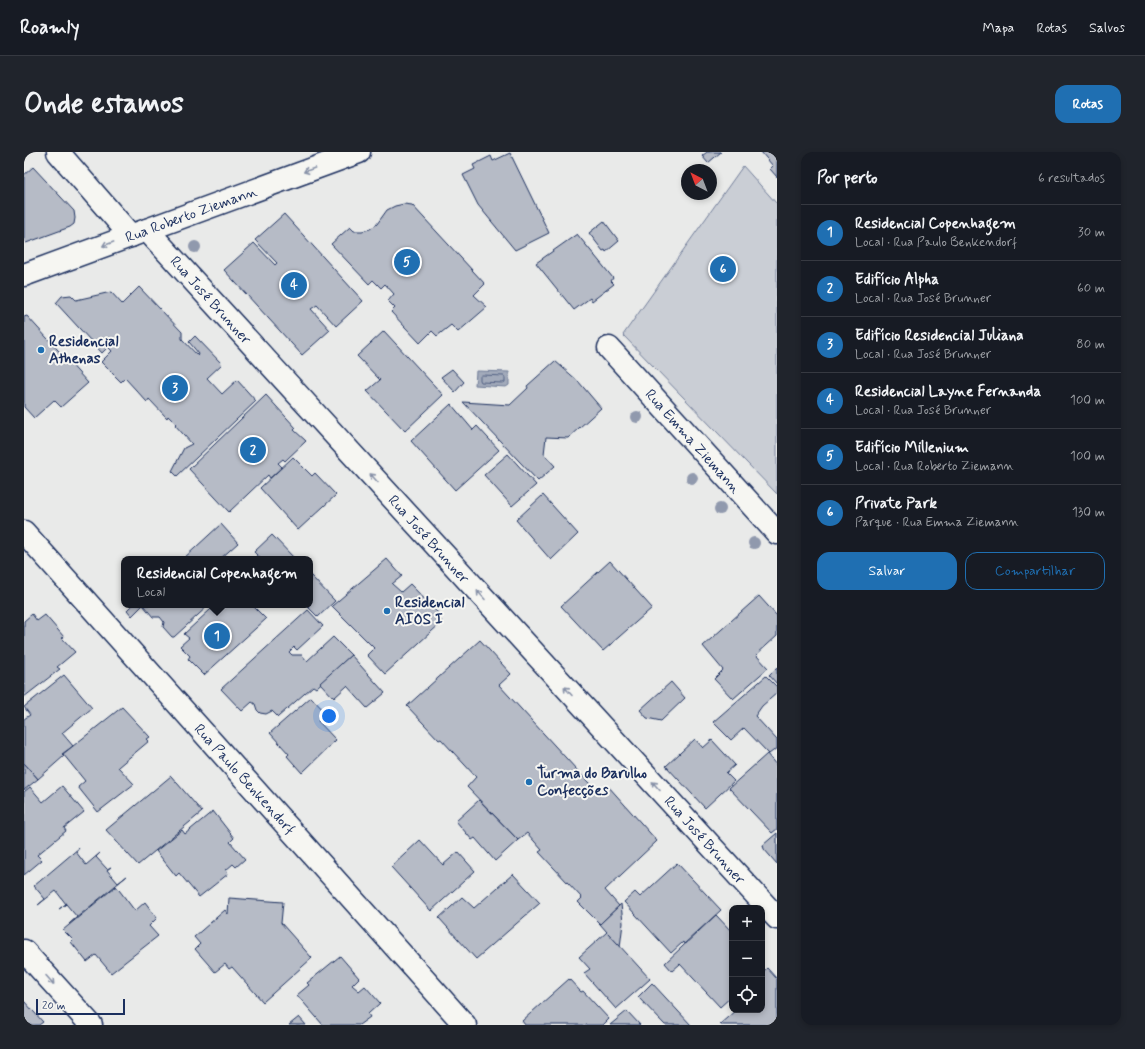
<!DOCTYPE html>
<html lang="pt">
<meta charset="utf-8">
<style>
body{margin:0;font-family:Mynerve,sans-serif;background:#20242c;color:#f1f3f6}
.controls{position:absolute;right:12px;bottom:12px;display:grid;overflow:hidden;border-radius:8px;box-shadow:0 2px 6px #0003}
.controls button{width:36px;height:36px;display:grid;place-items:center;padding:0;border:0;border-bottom:1px solid #363941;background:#171b24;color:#f1f3f6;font:20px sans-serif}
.compass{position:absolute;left:657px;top:12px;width:36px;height:36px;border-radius:50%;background:#171b24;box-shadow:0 2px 6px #0003;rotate:318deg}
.scale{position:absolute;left:12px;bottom:10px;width:89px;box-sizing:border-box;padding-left:4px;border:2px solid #1b2f5e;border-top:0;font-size:11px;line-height:14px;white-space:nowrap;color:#1b2f5e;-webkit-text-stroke:3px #f6f6f2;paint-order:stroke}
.you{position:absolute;left:305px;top:564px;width:14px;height:14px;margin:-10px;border:3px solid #fff;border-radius:50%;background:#1a73e8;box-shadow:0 0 0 6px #1a73e833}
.badge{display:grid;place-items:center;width:26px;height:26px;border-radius:50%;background:#1f6fb2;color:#fff;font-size:13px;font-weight:700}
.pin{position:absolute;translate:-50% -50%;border:2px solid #fff;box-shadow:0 1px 4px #0006}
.popup{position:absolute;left:97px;top:404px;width:192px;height:52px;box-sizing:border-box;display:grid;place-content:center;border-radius:8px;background:#171b24;filter:drop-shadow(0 1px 3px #0005);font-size:13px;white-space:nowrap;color:#9ea1a6}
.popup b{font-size:15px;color:#f1f3f6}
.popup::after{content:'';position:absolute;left:50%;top:100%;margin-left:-8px;border:8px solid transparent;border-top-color:#171b24}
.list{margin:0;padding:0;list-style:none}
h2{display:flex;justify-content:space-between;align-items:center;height:52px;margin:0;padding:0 16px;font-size:17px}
h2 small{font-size:13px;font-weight:400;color:#9ea1a6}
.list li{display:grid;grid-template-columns:26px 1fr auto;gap:12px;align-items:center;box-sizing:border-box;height:56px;padding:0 16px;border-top:1px solid #363941}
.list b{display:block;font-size:15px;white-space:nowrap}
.list p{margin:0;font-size:13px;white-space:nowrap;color:#9ea1a6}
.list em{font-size:13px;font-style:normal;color:#9ea1a6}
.actions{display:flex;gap:8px;padding:12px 16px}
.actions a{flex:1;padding:9px 0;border:1px solid #1f6fb2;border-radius:12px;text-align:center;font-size:14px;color:#1f6fb2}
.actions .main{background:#1f6fb2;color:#fff}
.icon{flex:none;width:22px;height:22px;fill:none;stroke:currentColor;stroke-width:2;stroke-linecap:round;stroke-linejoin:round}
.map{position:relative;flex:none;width:753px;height:873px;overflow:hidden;border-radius:12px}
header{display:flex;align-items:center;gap:24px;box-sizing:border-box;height:56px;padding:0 20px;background:#171b24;border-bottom:1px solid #363941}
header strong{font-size:19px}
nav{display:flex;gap:22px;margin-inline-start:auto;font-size:14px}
.intro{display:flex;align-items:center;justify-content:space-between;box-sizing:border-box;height:96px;padding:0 24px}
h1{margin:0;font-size:28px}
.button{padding:10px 18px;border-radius:12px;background:#1f6fb2;color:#fff;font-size:14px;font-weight:700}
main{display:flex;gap:24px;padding:0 24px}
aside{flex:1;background:#171b24;border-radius:12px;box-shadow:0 2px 6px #0003}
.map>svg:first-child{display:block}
</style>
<header>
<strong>Roamly</strong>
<nav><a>Mapa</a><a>Rotas</a><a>Salvos</a></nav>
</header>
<div class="intro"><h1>Onde estamos</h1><a class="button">Rotas</a></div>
<main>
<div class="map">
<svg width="753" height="873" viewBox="0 0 753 873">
<rect width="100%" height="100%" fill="#e9eae9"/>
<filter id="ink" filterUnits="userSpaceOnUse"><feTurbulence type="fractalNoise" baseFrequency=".025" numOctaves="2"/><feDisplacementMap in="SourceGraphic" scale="8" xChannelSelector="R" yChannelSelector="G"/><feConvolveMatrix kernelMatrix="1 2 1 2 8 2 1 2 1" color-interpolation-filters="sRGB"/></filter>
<g filter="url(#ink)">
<!-- green -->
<path fill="#caced5" stroke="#727e9a" d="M719 14 753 52V342L599 183Z"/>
<!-- water -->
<path fill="#a2aaba" stroke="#6c7995" d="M452 219 485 220V233L482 235 451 233Z"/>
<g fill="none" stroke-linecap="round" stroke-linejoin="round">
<!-- shore -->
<path stroke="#516083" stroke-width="1" d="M458 223 480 224 481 226V230L479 231 457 230 456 228V225Z"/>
</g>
<!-- building -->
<g fill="#b6bbc6" stroke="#1b2f5e">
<path d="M683 0H697L684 11 678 4Z"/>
<path d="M737 0H753V25L746 17 749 14Z"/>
<path d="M486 1 525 81 491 98 454 53 439 23 451 17 449 13 467 4 469 9Z"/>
<path d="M9 15 50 59 51 66 50 72 46 75 2 91 0 89V23Z"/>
<path d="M380 52 388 53 461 132 450 143 463 155 434 180 427 173 413 184 408 179 396 191 367 160 371 156 364 149 370 142 361 132 357 136 349 128 345 132 307 92 326 75 330 79H338L346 77 353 72 363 58 371 54Z"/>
<path d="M260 62 339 149 312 174 293 153 287 157 306 178 278 203 200 118 230 91 251 113 253 111 231 88Z"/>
<path d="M580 69 595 89 582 100 581 98 579 99 565 81Z"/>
<path d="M553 82 589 126 587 129 590 132 568 149 566 146 550 158 512 111Z"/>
<path d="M115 135 158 180V187L174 204 175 202 165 190 171 184 198 212 183 226 198 242 213 228 232 249 153 324 148 319 160 296 168 292 151 273 152 272 144 264 143 266 125 247 123 250 101 226 97 230 77 210 88 199 84 195 78 201 32 151 38 144 47 143 52 148 87 140 98 152Z"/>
<path d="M3 164 64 231 37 255 30 248 10 266 0 255V165Z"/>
<path d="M360 179 419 243 381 279 343 239 356 228 333 204Z"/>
<path d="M531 209 554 229 577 256 544 286 522 285 520 302 531 314 514 329 439 250 486 253 504 236 503 234Z"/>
<path d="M428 217 440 230 431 240 417 225Z"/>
<path d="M242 243 272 276 270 278 282 289 261 309 259 307 254 311 258 315 246 326 244 323 205 360 165 317Z"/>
<path d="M427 252 449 278 453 274 475 298 431 338 387 289Z"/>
<path d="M484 302 512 333 488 354 460 323Z"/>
<path d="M269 305 288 324 291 321 312 343 274 378 236 336Z"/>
<path d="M519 343 554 382 527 408 492 368Z"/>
<path d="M197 372 214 391 196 407H159Z"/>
<path d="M248 383 271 407H237L230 400Z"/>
<path d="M363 407 378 424 368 432 377 440 386 432 417 464 415 466 418 470 361 522 343 503 350 496 308 454Z"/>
<path d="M586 409 628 456 579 499 537 454Z"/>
<path d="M286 423 311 449 294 465 282 453H286Z"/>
<path d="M735 444 753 464V484L732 503 744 516 709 547 690 527 699 518 679 494Z"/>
<path d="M108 453H185L150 485H148L139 475 140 470 136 465H129L119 453 108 464 103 458Z"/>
<path d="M202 453H228L242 467 180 523 164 507 166 504 156 494 165 486 160 482 187 457 192 462Z"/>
<path d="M284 458 299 474 273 498 270 495 265 500 268 503H278L283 509 309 485 327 503 292 536 289 534 254 565 248 559 242 562 236 561 233 558 231 552 228 550 218 559 197 537Z"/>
<path d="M8 462 13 469 21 463 40 485 38 486 51 500 33 515 36 517 0 545V469Z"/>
<path d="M456 488 487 522 475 533 575 642 584 634 633 689 581 738 595 754 576 772 554 750 558 746 515 700 518 698 503 681 494 688 443 635 452 625 417 587 415 588 383 554Z"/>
<path d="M327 503 361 541 343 556 323 534 310 546 296 531Z"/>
<path d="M753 515V532L745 523Z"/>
<path d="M40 523 68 556 38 581 49 594 38 602 40 604 14 627 0 611V567L6 563 0 555Z"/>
<path d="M742 524 753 535V541L738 554 731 564 753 588V596L745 602 720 576 707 588 689 570Z"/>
<path d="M647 530 661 546 637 569 623 566 616 558Z"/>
<path d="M287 545 302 561 294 569 312 588 278 621 263 604 265 602 246 581Z"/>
<path d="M98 555 126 585 123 587 125 589 94 615 110 632 74 660 54 635 61 629 39 602Z"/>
<path d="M671 587 679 596 688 588 711 613 702 621 710 629 681 656 642 614Z"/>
<path d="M743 602 753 614V677L748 681 705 636Z"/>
<path d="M0 611 14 627 0 638Z"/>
<path d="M147 624 178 660 114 713 82 678Z"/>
<path d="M38 634 60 660 40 676 42 679 13 703 18 708 0 723V640L6 635 19 650Z"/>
<path d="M455 648 494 688 471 709 451 686 448 688 432 669Z"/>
<path d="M189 659 210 686 206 690 221 707 212 715 209 712 202 718 204 722 175 745 155 721 152 724 132 699 158 678 161 682Z"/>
<path d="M753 681V712L740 697 739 693Z"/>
<path d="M396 688 419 713 434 700 451 719 407 759 367 715Z"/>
<path d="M55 696 52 700 62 713 76 701 72 705 83 717 87 715 83 718 94 731 103 724 45 772 53 765 42 752 35 757 42 752 32 739 14 753 21 747 10 734Z"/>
<path d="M653 711 697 758 660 792 659 790 647 801 600 750 611 740 616 745Z"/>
<path d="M489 722 516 751 452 807 415 766 438 745 450 756Z"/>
<path d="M92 734 111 759 121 750 133 766 125 774 134 784 87 821 72 803 63 810 47 790 49 788 39 778Z"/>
<path d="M205 746 259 750 257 771 288 806 239 850 208 815 205 817 201 812 191 820 171 797 176 792 170 785 201 758 204 762Z"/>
<path d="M597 752 599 771 596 795 576 772Z"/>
<path d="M692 763 708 780V844L696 855 656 812 648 819 641 811Z"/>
<path d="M583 780 626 827 592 857 560 821 566 817 555 805Z"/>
<path d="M316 804 335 826 328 833 335 839 341 834 356 851 344 862 346 865 335 873H299L273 843 285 833 283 831Z"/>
<path d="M743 816 753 827V873H697L696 872 712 858H738V821Z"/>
<path d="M545 827 557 840 559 839 585 867 579 873H501L498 869Z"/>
<path d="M628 831 667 873H641L614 845Z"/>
<path d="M0 849 19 870 15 873H0Z"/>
<path d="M603 859 616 873H586Z"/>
<path d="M275 865 282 873H265Z"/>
</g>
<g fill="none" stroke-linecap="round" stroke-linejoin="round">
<!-- street casing -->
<g stroke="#1b2f5e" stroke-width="25">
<g id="street">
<path d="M34 0 107 84"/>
<path d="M123 78 753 766"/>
<path d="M585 196 753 381"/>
<path d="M0 380 441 873"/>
<path d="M0 799 67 873"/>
</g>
</g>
<!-- secondary casing -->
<g stroke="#1b2f5e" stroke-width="25">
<path id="secondary" d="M0 123 335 0"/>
</g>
<!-- street -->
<use href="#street" stroke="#f6f6f2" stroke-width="22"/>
<!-- secondary -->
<use href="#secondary" stroke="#f6f6f2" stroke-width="22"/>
</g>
<!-- trees -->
<g fill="#9099ad">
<circle cx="171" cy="95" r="6"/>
<circle cx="613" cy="265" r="6"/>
<circle cx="668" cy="326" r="6"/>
<circle cx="696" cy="357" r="6"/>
<circle cx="730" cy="391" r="6"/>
</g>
<!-- one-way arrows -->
<defs><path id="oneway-shaft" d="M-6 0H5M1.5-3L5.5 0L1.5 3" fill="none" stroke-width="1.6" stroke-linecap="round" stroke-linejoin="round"/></defs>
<g stroke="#8892a8">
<use href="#oneway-shaft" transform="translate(285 18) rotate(160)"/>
<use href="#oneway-shaft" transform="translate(84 92) rotate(160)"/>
<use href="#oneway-shaft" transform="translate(350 326) rotate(-132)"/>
<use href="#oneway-shaft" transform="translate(457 443) rotate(-132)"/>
<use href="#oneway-shaft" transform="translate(544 539) rotate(-132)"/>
<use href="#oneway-shaft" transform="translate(632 634) rotate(-132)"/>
<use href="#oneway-shaft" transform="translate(26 828) rotate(48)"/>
</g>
</g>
<!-- markers -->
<g fill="#1f6fb2" stroke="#f6f6f2" stroke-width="1.5">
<circle cx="17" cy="198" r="4"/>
<circle cx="363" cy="459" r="4"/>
<circle cx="505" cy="630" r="4"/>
</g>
<g text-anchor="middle" stroke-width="4" stroke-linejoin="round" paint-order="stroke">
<!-- street labels -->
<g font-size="15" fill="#1b2f5e" stroke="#f6f6f2">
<text transform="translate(167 62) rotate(-20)" y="5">Rua Roberto Ziemann</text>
<text transform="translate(187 148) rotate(48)" y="5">Rua José Brunner</text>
<text transform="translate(669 289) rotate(48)" y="5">Rua Emma Ziemann</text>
<text transform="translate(405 387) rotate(48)" y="5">Rua José Brunner</text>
<text transform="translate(221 627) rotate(48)" y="5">Rua Paulo Benkendorf</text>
<text transform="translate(681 688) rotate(48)" y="5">Rua José Brunner</text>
</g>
<!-- poi labels -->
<g font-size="15" font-weight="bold" fill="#1b2f5e" stroke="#f6f6f2" text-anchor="start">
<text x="25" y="194">Residencial<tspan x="25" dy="17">Athenas</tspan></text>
<text x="371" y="455">Residencial<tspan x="371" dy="17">AIOS I</tspan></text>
<text x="513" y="626">Turma do Barulho<tspan x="513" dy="17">Confecções</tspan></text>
</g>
</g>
</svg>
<div class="controls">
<button>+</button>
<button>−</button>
<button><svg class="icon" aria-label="locate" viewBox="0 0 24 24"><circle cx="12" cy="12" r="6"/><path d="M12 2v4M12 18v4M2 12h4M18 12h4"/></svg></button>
</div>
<svg class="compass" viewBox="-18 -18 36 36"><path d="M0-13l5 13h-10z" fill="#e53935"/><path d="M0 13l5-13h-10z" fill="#9ea1a6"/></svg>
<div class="scale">20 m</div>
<div class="you"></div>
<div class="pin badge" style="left:193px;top:484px">1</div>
<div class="popup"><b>Residencial Copenhagem</b>Local</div>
<div class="pin badge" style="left:229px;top:298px">2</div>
<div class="pin badge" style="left:151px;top:236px">3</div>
<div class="pin badge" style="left:270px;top:133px">4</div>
<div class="pin badge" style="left:383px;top:110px">5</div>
<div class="pin badge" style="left:699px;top:117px">6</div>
</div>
<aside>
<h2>Por perto<small>6 resultados</small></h2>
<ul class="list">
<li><span class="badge">1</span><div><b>Residencial Copenhagem</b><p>Local · Rua Paulo Benkendorf</p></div><em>30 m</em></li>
<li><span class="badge">2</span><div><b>Edifício Alpha</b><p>Local · Rua José Brunner</p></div><em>60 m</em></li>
<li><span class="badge">3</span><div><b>Edifício Residencial Juliana</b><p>Local · Rua José Brunner</p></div><em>80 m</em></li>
<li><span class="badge">4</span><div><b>Residencial Layne Fernanda</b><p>Local · Rua José Brunner</p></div><em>100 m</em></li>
<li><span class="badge">5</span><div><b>Edifício Millenium</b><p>Local · Rua Roberto Ziemann</p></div><em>100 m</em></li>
<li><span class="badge">6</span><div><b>Private Park</b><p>Parque · Rua Emma Ziemann</p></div><em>130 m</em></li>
</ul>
<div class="actions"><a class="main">Salvar</a><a>Compartilhar</a></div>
</aside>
</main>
